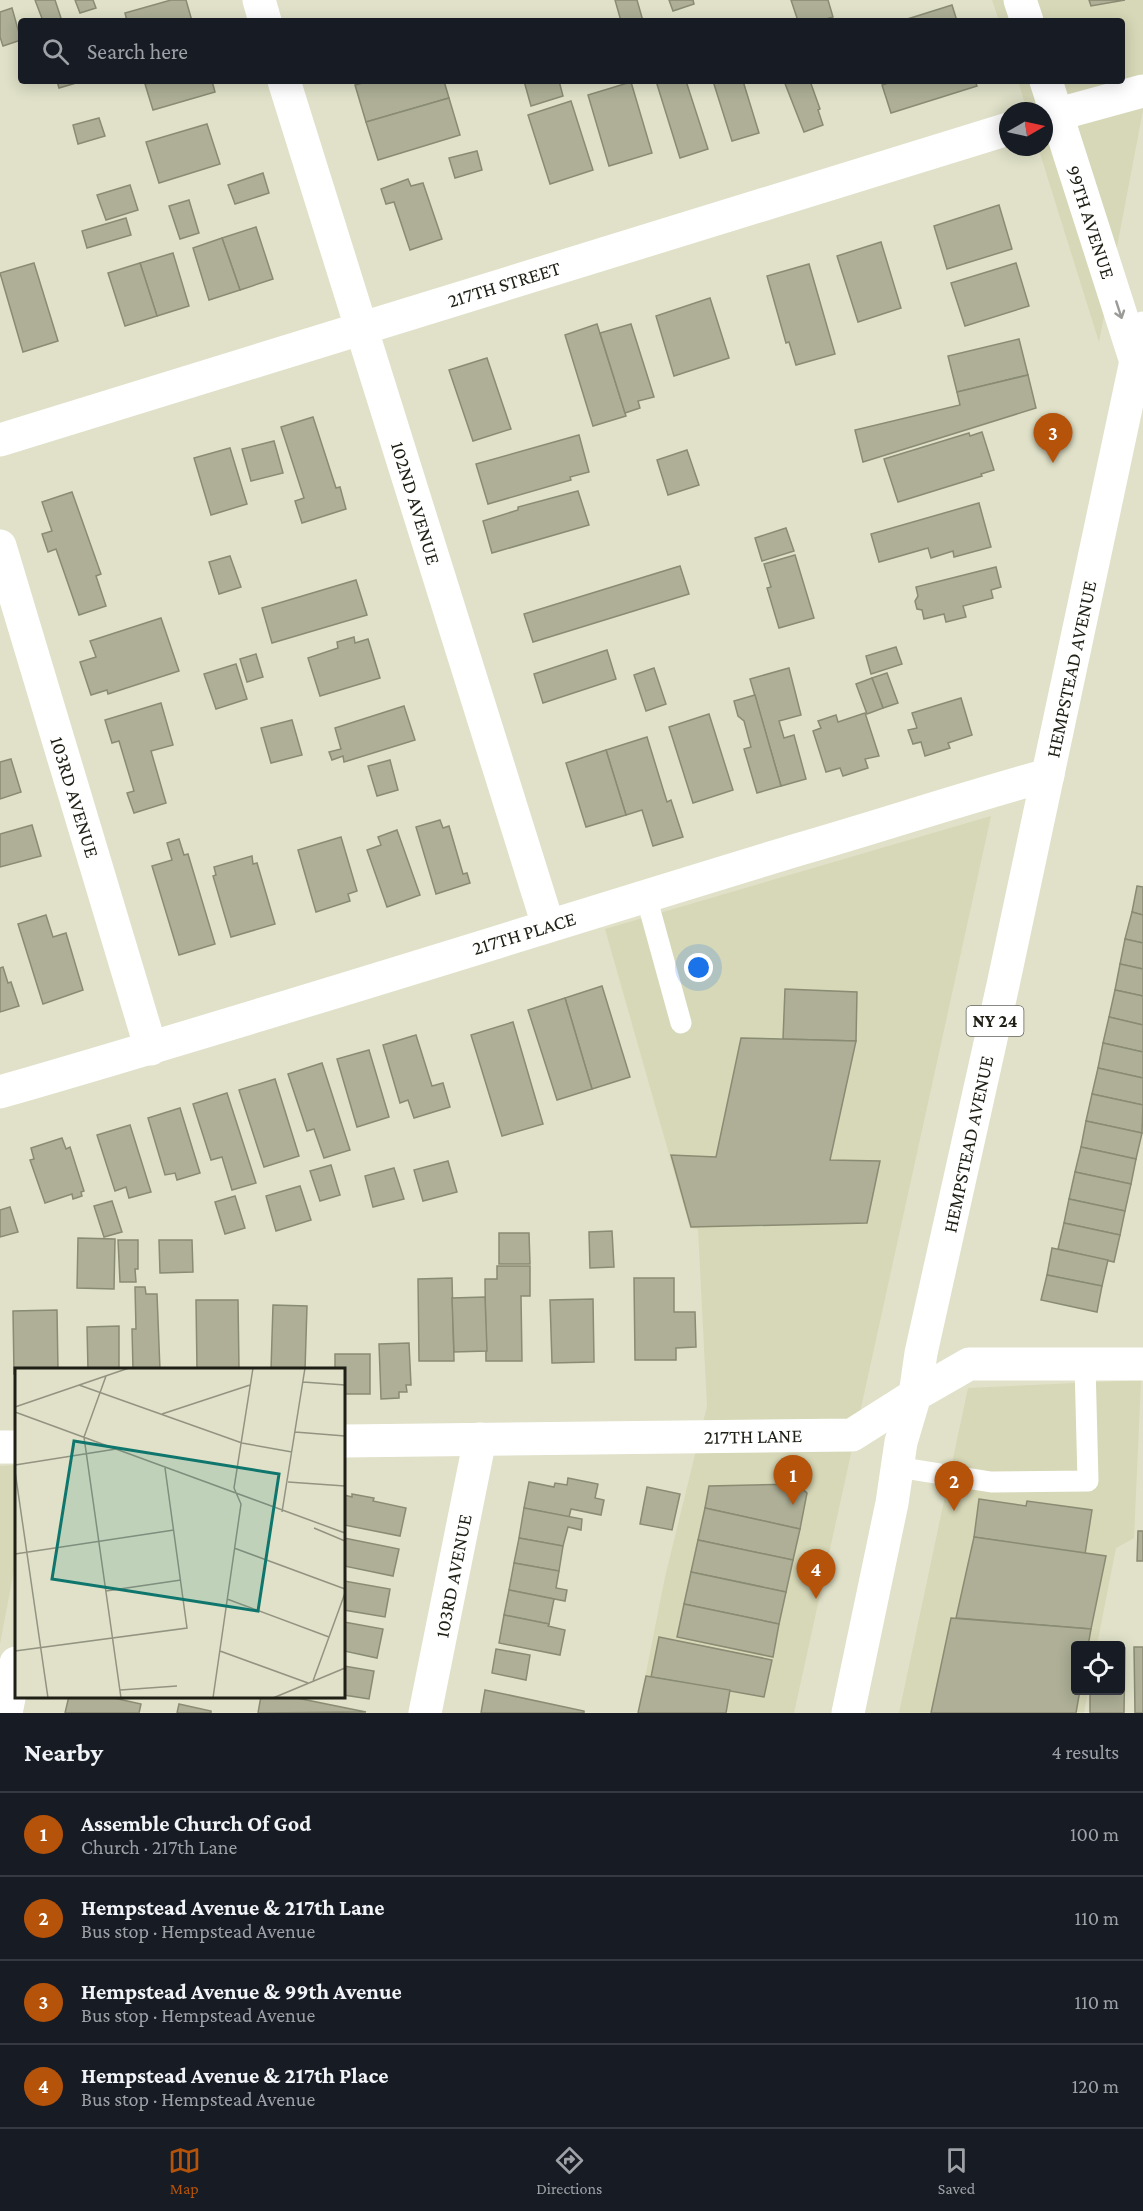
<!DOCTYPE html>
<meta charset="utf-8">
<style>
body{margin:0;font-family:"Crimson Pro",serif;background:#20242c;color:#f1f3f6}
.controls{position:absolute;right:18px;bottom:18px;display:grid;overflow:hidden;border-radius:6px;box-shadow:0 3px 15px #0003}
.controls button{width:54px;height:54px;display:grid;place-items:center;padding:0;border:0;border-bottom:2px solid #363941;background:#171b24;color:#f1f3f6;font:30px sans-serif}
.compass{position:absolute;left:999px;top:102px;width:54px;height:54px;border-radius:50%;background:#171b24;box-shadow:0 3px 15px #0003;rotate:81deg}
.you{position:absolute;left:699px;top:968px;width:21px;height:21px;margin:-15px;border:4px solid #fff;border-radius:50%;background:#1a73e8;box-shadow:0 0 0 9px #1a73e833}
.badge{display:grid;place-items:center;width:39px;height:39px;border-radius:50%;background:#b45309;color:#fff;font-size:20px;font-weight:700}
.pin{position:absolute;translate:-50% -50px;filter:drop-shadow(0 2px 3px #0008)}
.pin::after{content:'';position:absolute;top:32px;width:21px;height:18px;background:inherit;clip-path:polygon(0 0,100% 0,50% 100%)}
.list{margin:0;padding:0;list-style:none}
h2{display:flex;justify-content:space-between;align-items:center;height:78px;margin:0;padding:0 24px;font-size:26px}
h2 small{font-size:20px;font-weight:400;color:#9ea1a6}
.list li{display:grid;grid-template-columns:39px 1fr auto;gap:18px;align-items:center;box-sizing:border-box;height:84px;padding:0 24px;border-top:2px solid #363941}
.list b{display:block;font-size:22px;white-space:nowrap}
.list p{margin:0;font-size:20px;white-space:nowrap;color:#9ea1a6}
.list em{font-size:20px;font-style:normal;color:#9ea1a6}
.icon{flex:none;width:33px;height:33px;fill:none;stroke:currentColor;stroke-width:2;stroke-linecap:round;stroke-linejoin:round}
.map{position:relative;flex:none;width:1143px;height:1713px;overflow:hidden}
.search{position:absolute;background:#171b24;box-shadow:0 3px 15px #0003;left:18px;right:18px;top:18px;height:66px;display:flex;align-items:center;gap:15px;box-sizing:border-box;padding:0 21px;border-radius:6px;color:#9ea1a6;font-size:22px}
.sheet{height:414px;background:#171b24}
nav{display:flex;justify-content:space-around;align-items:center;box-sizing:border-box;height:84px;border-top:2px solid #363941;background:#171b24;font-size:16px;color:#9ea1a6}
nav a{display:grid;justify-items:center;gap:3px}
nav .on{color:#b45309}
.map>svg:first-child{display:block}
</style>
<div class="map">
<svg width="1143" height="1713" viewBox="0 0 1143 1713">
<rect width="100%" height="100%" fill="#e0e1c8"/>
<!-- built -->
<g fill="#d7d8b7">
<path d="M992 0H1143V110L1099 342 1038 147H1044V111H1027L1018 81H1122V21H999Z"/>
<path d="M991 816 794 1713H638L665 1577 707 1406 698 1229 690 1228 605 929Z"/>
<path d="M1141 1380 1134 1538 1116 1548 1097 1645 1076 1646V1690L1088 1691 1084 1713H899L968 1388Z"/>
<path d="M16 1465V1560L0 1644V1466Z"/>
</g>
<!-- building -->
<g fill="#aeaf96" stroke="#8a8b73" stroke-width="1.5">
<path d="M35 0H55L61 18 54 21H43Z"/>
<path d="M75 0H93L96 8 80 13Z"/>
<path d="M171 0H186L192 21H127L125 13Z"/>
<path d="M615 0H637L643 21H621Z"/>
<path d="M669 0H693L694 4 673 11Z"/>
<path d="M791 0H828L833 17 819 21H798Z"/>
<path d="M1089 0H1125L1091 6Z"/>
<path d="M952 5 957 21H901Z"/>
<path d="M12 8 21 40 3 46 0 37V12Z"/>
<path d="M57 81H83L59 88Z"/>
<path d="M156 81H212L215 92 153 110 145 84Z"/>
<path d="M370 81H444L449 98 366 122 355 85Z"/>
<path d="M524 81H559L563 96 531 106Z"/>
<path d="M656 81H686L708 149 680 158Z"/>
<path d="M713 81H743L759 133 732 141Z"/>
<path d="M784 81H810L820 109 818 110 823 125 804 132Z"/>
<path d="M895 81H975L977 86 891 113 882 85Z"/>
<path d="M631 82 652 153 609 166 588 95Z"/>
<path d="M449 98 460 135 378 160 366 122Z"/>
<path d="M571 101 593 170 550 184 528 115Z"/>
<path d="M99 118 105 136 78 144 73 125Z"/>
<path d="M207 124 220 164 159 183 146 142Z"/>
<path d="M477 151 482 170 455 178 449 158Z"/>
<path d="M263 173 269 193 235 204 228 185Z"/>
<path d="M408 179 411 186 423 183 442 239 410 250 394 202 386 204 381 189Z"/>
<path d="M130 185 138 210 106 220 97 195Z"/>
<path d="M189 200 199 233 180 239 169 206Z"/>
<path d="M999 205 1012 249 947 269 934 226Z"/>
<path d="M126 218 131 235 87 248 82 231Z"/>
<path d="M256 227 273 279 240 290 222 238Z"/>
<path d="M222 238 240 290 209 300 193 248Z"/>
<path d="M881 242 901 308 858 322 837 256Z"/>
<path d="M173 253 189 306 157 316 140 263Z"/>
<path d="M34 263 58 341 23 352 0 273Z"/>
<path d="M140 263 157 316 125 326 108 273Z"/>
<path d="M1016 263 1029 306 965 326 951 283Z"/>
<path d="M809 264 835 354 796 365 789 342 786 343 767 276Z"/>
<path d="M710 298 729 358 674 376 656 316Z"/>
<path d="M597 324 626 416 593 426 565 335Z"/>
<path d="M631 324 654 397 638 401 640 408 625 413 600 333Z"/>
<path d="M1019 339 1028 375 957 392 948 356Z"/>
<path d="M487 358 511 429 473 441 449 370Z"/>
<path d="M1028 375 1036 408 863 462 855 430 960 405 957 392Z"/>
<path d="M313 417 336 488 340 487 346 509 302 523 295 501 304 498 281 427Z"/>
<path d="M982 432 994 470 981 474 982 476 898 502 884 459 969 433 970 436Z"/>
<path d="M579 435 589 472 570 477 571 480 488 504 476 464Z"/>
<path d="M274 441 283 473 251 481 242 449Z"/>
<path d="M230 448 247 504 211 515 194 458Z"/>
<path d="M687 450 699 485 668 495 657 460Z"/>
<path d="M578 491 589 525 492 553 483 521 518 510V507Z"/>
<path d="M72 492 101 574 96 576 106 606 79 615 56 549 48 552 42 534 52 531 42 502Z"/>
<path d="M979 503 991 547 954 557 953 551 931 558 928 548 879 562 871 534Z"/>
<path d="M786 528 794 551 762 561 755 538Z"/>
<path d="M795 555 814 618 779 628 767 588 771 587 764 564Z"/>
<path d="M230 556 241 587 219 594 209 562Z"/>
<path d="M680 566 689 594 533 642 524 614Z"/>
<path d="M996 567 1001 587 991 590 993 598 963 606 966 617 946 622 944 614 924 619 922 610 917 609 915 601 918 596 916 587Z"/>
<path d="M356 580 367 615 272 643 262 608Z"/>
<path d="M161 618 179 671 108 694 107 690 91 695 80 662 96 657 90 641Z"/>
<path d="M354 637 355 643 368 639 380 678 320 696 308 658 338 648 337 642Z"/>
<path d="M896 647 902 664 871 674 866 656Z"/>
<path d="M607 650 616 679 543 703 534 674Z"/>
<path d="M256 654 263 677 247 682 240 659Z"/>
<path d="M236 664 247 699 216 709 204 674Z"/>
<path d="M654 668 666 704 646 711 634 675Z"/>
<path d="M789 668 801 715 779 721 784 738 794 735 806 779 781 786 750 679Z"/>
<path d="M887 673 898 703 883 708 872 678Z"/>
<path d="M872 678 883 708 867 714 856 684Z"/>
<path d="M755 695 781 786 757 793 744 749 751 747 744 721 738 716 734 701Z"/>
<path d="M961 698 972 735 948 743 950 748 925 756 921 742 913 744 908 730 917 728 912 713Z"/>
<path d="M161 703 173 745 151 751 166 803 134 813 127 793 134 791 119 741 112 743 105 720Z"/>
<path d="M404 706 415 740 344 762 343 756 332 760 329 752 341 749 335 728Z"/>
<path d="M865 713 879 756 865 759 868 768 843 776 840 768 826 772 813 731 821 728 818 721 836 715 838 722Z"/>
<path d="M709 714 733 790 693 803 669 727Z"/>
<path d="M292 720 302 755 271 763 261 728Z"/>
<path d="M647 737 667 802 671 800 683 837 653 846 642 810 626 815 606 750Z"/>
<path d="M606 750 626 815 586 827 566 763Z"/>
<path d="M11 759 21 792 0 799V762Z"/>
<path d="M390 760 398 790 377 796 368 766Z"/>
<path d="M440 820 443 828 449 826 463 874 467 873 470 883 436 894 416 827Z"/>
<path d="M32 825 41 856 0 867V834Z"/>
<path d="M397 830 420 895 387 907 367 850 381 845 378 837Z"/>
<path d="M341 837 357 891 348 894 350 901 316 912 298 850Z"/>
<path d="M179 839 184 855 188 854 215 944 179 955 152 866 172 860 167 843Z"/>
<path d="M252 856 253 864 257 863 275 924 231 937 213 876 216 875 214 867Z"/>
<path d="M1137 886 1143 887V915L1132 912Z"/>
<path d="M1132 912 1143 915V943L1125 939Z"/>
<path d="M46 915 53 937 66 933 83 990 43 1004 18 924Z"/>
<path d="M1125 939 1143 943V969L1120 964Z"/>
<path d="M1120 964 1143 969V996L1115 990Z"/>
<path d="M3 967 8 983 11 982 19 1006 0 1012V968Z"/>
<path d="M602 986 630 1077 592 1089 565 998Z"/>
<path d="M785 989 857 992 856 1041 783 1039Z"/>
<path d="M1115 990 1143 996V1025L1109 1017Z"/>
<path d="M565 998 592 1089 557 1100 528 1010Z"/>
<path d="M1109 1017 1143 1025V1052L1103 1043Z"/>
<path d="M513 1022 543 1124 502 1136 471 1035Z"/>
<path d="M416 1035 432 1086 443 1083 450 1107 414 1118 408 1100 400 1103 383 1045Z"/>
<path d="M741 1038 856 1041 830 1160 880 1161 867 1223 691 1227 671 1155 716 1157Z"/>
<path d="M1103 1043 1143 1052V1078L1098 1068Z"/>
<path d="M369 1050 389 1117 357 1127 337 1059Z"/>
<path d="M322 1063 350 1150 324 1158 314 1129 307 1131 288 1074Z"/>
<path d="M1098 1068 1143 1078V1105L1092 1094Z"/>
<path d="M275 1079 299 1156 264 1167 239 1090Z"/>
<path d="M227 1093 256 1183 232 1190 222 1157 211 1160 193 1104Z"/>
<path d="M1092 1094 1143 1105 1142 1133 1086 1121Z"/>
<path d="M180 1108 200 1173 177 1180 175 1173 165 1175 148 1118Z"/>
<path d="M1086 1121 1142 1133 1136 1159 1081 1147Z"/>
<path d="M130 1125 151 1192 129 1198 126 1187 115 1191 97 1135Z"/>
<path d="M62 1138 66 1149 70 1147 84 1191 81 1192 82 1196 73 1199 72 1194 45 1203 30 1160 34 1159 31 1148Z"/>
<path d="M1081 1147 1136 1159 1131 1184 1075 1172Z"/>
<path d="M448 1161 457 1192 423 1201 414 1170Z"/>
<path d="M331 1165 340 1195 320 1201 310 1171Z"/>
<path d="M394 1168 404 1199 373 1207 365 1176Z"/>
<path d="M1075 1172 1131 1184 1125 1211 1069 1199Z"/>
<path d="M300 1186 311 1220 276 1231 266 1196Z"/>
<path d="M235 1196 245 1228 225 1234 215 1202Z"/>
<path d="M1069 1199 1125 1211 1120 1235 1064 1223Z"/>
<path d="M112 1201 122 1232 104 1237 94 1206Z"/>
<path d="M10 1207 18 1232 0 1237V1210Z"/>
<path d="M1064 1223 1120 1235 1114 1262 1058 1249Z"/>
<path d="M612 1231 614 1267 590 1268 589 1232Z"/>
<path d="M499 1233H529L530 1264H499Z"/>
<path d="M78 1238 115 1239 114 1289 77 1288Z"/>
<path d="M118 1240H138V1269H135L136 1282H120Z"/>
<path d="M159 1240H192L193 1272 160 1273Z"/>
<path d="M1052 1248 1108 1260 1102 1286 1047 1275Z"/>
<path d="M497 1266H530V1296H521L522 1361H486L485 1279H497Z"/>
<path d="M1047 1275 1102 1286 1097 1312 1041 1300Z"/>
<path d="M452 1278 454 1361H419L418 1279Z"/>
<path d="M634 1278H674V1312H695L696 1347 676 1348V1360H635Z"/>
<path d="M135 1287H145L146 1294H157L160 1370H133L132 1329H136Z"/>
<path d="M485 1297 487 1351 454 1352 452 1298Z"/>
<path d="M593 1299 594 1362 552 1363 550 1300Z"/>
<path d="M196 1300H238L239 1370H197Z"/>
<path d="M273 1305 307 1306 305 1370H271Z"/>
<path d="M57 1310 58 1370H16V1374H14L13 1311Z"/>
<path d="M119 1326V1370H88L87 1327Z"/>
<path d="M409 1343 411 1385H406L407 1392H399V1398L381 1399 379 1344Z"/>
<path d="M335 1354H370V1394H344V1370H335Z"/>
<path d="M568 1478 598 1484 595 1498 604 1500 601 1515 571 1509 569 1517 524 1508 529 1482 554 1487 555 1483 567 1485Z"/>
<path d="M797 1484 807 1493 800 1529 705 1508 709 1486Z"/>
<path d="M647 1487 680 1494 672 1530 640 1524Z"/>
<path d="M352 1494 374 1498 373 1501 406 1508 400 1536 344 1525V1495L352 1497Z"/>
<path d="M979 1499 1026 1506 1027 1501 1092 1510 1085 1554 974 1537Z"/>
<path d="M524 1508 582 1519 581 1530 568 1527 563 1546 519 1538Z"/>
<path d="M705 1508 800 1529 793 1560 698 1540Z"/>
<path d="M1138 1531H1143V1561H1137Z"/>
<path d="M974 1537 1106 1556 1091 1629 956 1618Z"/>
<path d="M344 1538 399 1549 393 1576 344 1566Z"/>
<path d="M519 1538 563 1546 559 1571 514 1563Z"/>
<path d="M698 1540 793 1560 786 1592 691 1572Z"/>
<path d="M514 1563 559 1571 556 1588 567 1590 565 1601 509 1590Z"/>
<path d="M691 1572 786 1592 779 1624 684 1604Z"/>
<path d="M344 1581 390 1589 385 1617 344 1610Z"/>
<path d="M509 1590 554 1599 549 1624 504 1615Z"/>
<path d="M684 1604 779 1624 773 1657 677 1637Z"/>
<path d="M504 1615 549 1624 548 1626 565 1630 560 1655 499 1643Z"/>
<path d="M951 1618 1091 1629 1088 1646H1076V1690H1080L1076 1713H931Z"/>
<path d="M344 1622 383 1629 377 1658 344 1651Z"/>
<path d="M659 1637 772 1660 764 1697 651 1677Z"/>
<path d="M1134 1647H1143V1713H1135Z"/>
<path d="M1120 1648H1125L1124 1713H1090V1690H1120Z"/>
<path d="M496 1649 530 1655 526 1680 492 1673Z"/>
<path d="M344 1666 374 1671 369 1699 344 1695Z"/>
<path d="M646 1676 730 1690 726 1713H638Z"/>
<path d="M485 1690 584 1711V1713H481Z"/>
<path d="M69 1696H105L141 1704 139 1713H65Z"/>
<path d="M261 1696H287L366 1712 258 1713Z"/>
<path d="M179 1704 211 1711V1713H177Z"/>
</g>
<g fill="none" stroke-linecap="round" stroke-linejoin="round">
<!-- lane -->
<g stroke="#fff" stroke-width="21">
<path d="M646 896 681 1023"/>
<path d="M897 1467 991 1482 1088 1481 1085 1364"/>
</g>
<!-- street -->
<g stroke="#fff" stroke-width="33">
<path d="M259 0 265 21"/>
<path d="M1020 0 1027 21"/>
<path d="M284 81 548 925"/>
<path d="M1046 81 1136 362"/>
<path d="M1044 118 1143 91"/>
<path d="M0 440 1008 129"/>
<path d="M0 546 151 1049"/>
<path d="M0 1092C268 1015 533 930 800 849 883 825 964 798 1048 775"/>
<path d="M344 1441 852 1435 915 1395 969 1364H1143"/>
<path d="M0 1447H16"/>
<path d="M6 1713 16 1663"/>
<path d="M425 1713 480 1439"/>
</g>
<!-- primary -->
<path stroke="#fff" stroke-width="33" d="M848 1713 892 1503 901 1442 915 1395 921 1353 1003 985 1143 328"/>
</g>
<!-- one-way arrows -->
<defs><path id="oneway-shaft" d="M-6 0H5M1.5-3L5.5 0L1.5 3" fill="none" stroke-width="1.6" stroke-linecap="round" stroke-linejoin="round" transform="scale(1.5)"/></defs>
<use stroke="#9a9a96" href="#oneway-shaft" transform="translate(1119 310) rotate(72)"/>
<g text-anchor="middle" stroke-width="4.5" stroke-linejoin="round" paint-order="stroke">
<!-- shield labels -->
<rect fill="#fff" stroke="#62625c" stroke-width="1.5" x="966.5" y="1006" width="57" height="30" rx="4.5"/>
<g font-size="18" font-weight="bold" fill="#1f1f16">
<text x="995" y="1027">NY 24</text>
</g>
<!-- street labels -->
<g font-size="20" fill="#1f1f16" stroke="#fff">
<text transform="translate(1091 222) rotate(72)" y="7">99TH AVENUE</text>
<text transform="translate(504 284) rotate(-17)" y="7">217TH STREET</text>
<text transform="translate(416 503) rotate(73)" y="7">102ND AVENUE</text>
<text transform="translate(1071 669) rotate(-78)" y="7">HEMPSTEAD AVENUE</text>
<text transform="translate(75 797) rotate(73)" y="7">103RD AVENUE</text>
<text transform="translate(524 933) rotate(-17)" y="7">217TH PLACE</text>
<text transform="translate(968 1144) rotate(-78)" y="7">HEMPSTEAD AVENUE</text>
<text transform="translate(753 1436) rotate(-1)" y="7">217TH LANE</text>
<text transform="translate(453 1576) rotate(-79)" y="7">103RD AVENUE</text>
</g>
</g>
<!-- overview -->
<g transform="translate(15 1368)">
<rect width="330" height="330" fill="#e0e1c8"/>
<path fill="none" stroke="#939381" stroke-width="1.5" d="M91 8 69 69 106 330M288 14 330 17M64 17 227 75 277 84M0 39 114 0M0 44 330 165M147 46 235 17M280 64 330 68M0 97 101 81M0 103 33 330M273 114 330 118M267 144 290 0M299 160 330 173M219 180 330 221M0 186 159 162M91 223 166 212M212 231 314 269M0 283 172 260 150 100M205 283 293 315M298 313 330 225M105 322 162 318M198 330 226 136 219 120 238 0M258 330 330 300"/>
<path fill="#0f766e" fill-opacity="0.15" stroke="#0f766e" stroke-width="3" d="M59 73 264 106 243 243 37 211Z"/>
<rect width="330" height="330" fill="none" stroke="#1f1f16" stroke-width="3"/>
</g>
</svg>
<div class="controls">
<button><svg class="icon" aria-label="locate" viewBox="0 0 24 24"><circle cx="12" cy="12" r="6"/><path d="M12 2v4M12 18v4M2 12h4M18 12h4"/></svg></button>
</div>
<svg class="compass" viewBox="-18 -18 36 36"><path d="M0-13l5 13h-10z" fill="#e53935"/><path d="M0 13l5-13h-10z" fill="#9ea1a6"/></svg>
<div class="you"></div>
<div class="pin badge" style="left:793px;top:1505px">1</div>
<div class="pin badge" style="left:954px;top:1511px">2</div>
<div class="pin badge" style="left:1053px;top:463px">3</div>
<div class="pin badge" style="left:816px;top:1599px">4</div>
<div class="search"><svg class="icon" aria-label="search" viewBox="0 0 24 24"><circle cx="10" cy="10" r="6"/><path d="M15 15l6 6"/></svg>Search here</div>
</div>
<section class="sheet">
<h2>Nearby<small>4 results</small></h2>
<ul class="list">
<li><span class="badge">1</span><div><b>Assemble Church Of God</b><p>Church · 217th Lane</p></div><em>100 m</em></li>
<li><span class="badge">2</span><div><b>Hempstead Avenue &amp; 217th Lane</b><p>Bus stop · Hempstead Avenue</p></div><em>110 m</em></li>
<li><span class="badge">3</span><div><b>Hempstead Avenue &amp; 99th Avenue</b><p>Bus stop · Hempstead Avenue</p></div><em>110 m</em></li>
<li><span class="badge">4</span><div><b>Hempstead Avenue &amp; 217th Place</b><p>Bus stop · Hempstead Avenue</p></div><em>120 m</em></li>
</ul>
</section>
<nav>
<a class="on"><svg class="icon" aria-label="map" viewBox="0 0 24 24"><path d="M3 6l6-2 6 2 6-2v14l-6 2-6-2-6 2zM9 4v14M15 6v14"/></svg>Map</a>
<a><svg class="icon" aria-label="directions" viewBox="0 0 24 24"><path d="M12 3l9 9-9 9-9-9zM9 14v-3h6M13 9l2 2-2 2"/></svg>Directions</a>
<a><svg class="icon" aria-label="saved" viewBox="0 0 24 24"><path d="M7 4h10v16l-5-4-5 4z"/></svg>Saved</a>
</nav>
